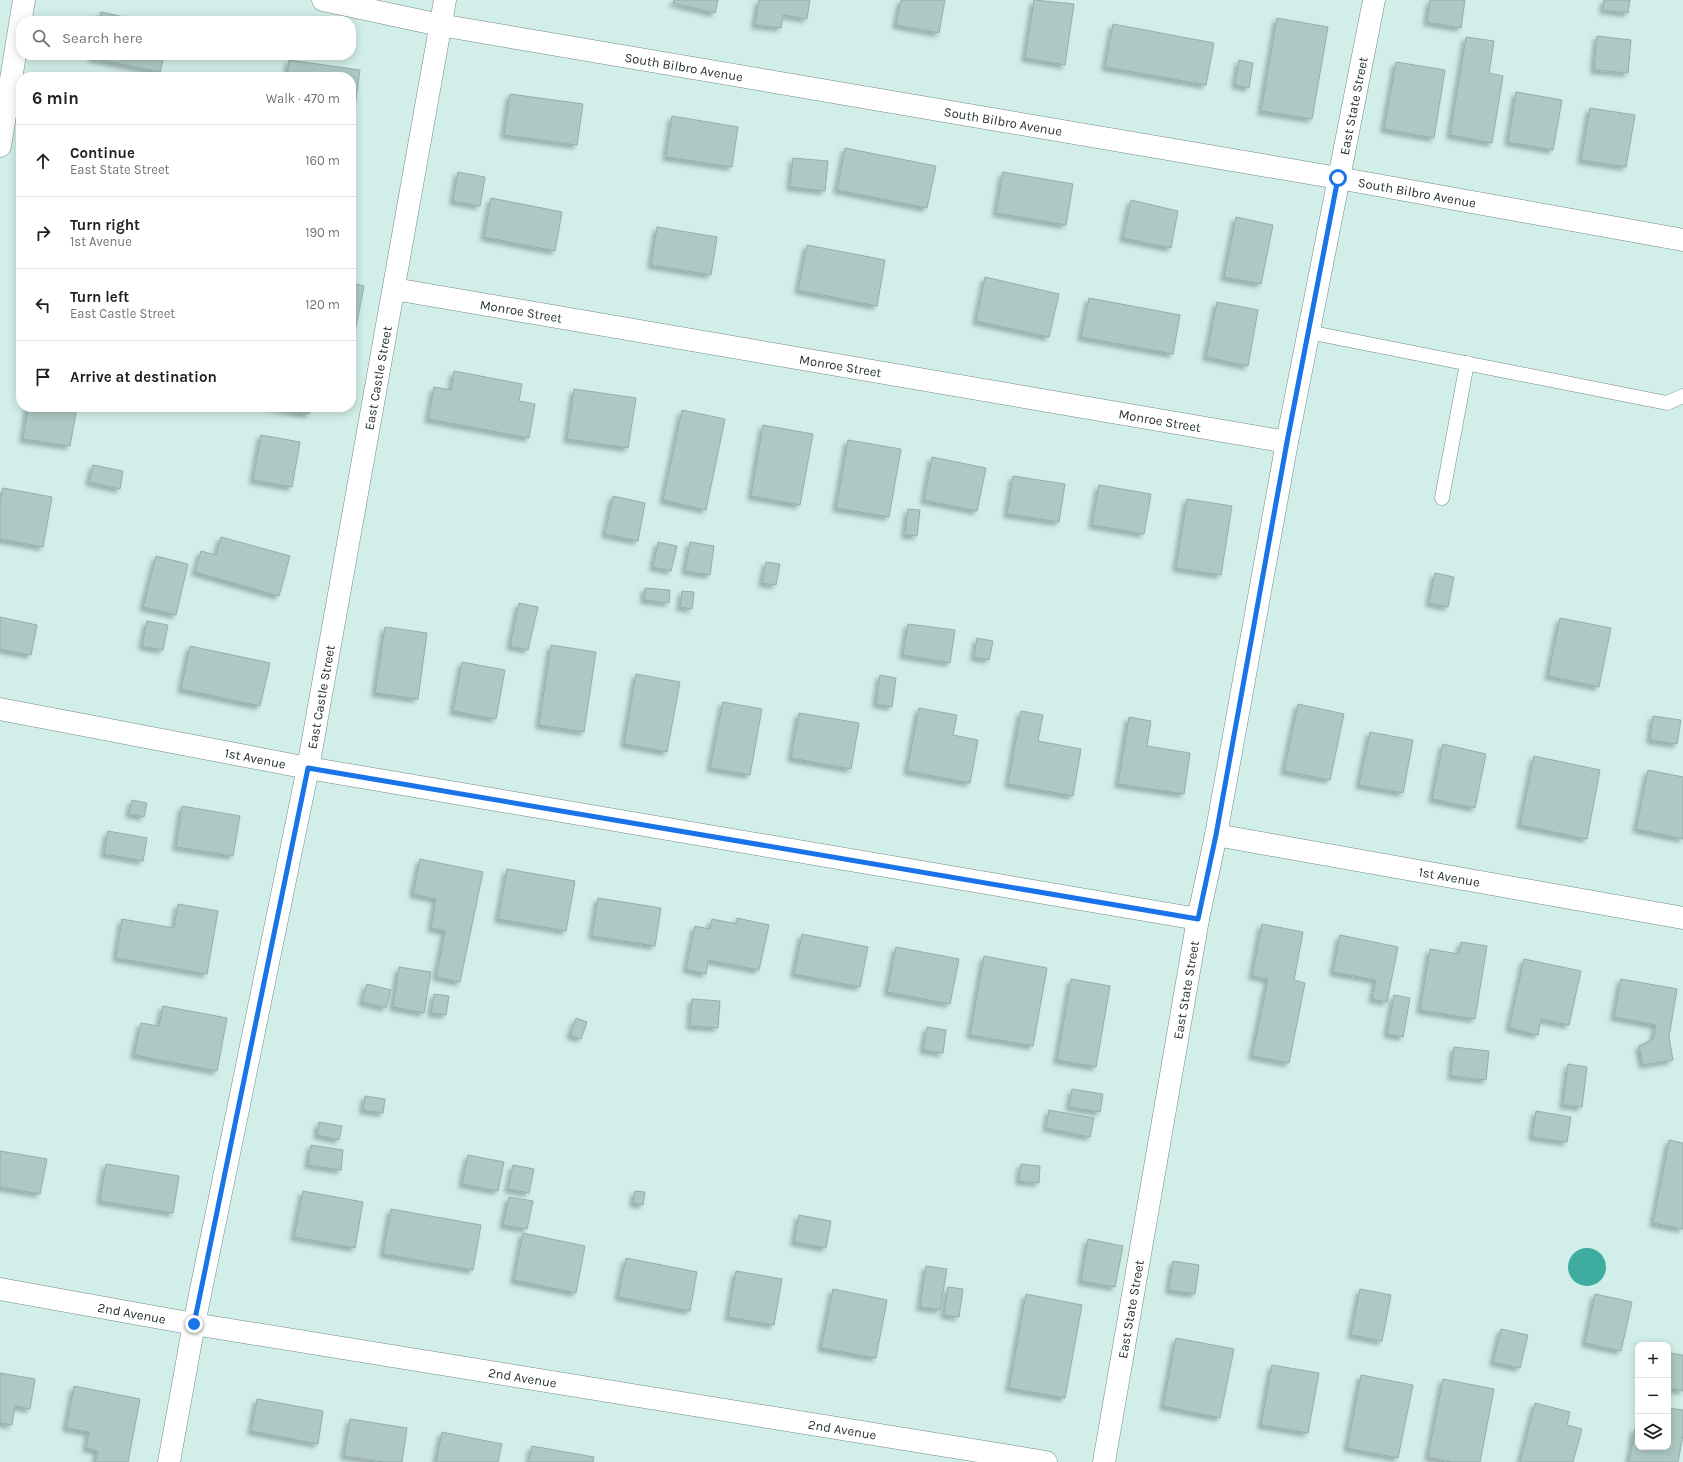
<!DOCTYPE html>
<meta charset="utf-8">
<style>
body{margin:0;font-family:Karla,sans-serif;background:#f2f2f2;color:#202124}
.controls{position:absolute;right:12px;bottom:12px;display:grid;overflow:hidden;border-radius:8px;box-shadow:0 2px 10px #0003}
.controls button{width:36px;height:36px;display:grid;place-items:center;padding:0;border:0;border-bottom:1px solid #e0e0e0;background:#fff;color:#202124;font:20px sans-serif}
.stop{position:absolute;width:12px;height:12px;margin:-9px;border:3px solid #1a73e8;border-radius:50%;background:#fff}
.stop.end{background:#1a73e8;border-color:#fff;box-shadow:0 1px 4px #0008}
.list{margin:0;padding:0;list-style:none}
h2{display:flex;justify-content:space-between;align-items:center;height:52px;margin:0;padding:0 16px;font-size:17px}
h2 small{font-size:13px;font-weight:400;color:#757577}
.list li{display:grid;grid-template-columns:26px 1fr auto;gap:12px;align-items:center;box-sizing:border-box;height:72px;padding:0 16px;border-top:1px solid #e0e0e0}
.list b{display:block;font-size:15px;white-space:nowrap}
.list p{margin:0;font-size:13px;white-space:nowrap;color:#757577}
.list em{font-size:13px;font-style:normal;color:#757577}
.icon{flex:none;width:22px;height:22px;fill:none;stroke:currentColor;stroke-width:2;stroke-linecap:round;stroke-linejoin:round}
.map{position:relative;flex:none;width:1683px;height:1462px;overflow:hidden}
.search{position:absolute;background:#fff;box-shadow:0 2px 10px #0003;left:16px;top:16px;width:340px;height:44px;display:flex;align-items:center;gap:10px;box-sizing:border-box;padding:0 14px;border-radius:16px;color:#757577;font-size:15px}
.panel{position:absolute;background:#fff;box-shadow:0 2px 10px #0003;left:16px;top:72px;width:340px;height:340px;border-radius:16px}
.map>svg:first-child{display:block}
</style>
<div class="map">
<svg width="1683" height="1462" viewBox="0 0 1683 1462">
<defs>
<filter id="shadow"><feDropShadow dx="-3.5" dy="3.5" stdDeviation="2" flood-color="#0004"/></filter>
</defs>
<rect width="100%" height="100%" fill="#d2eee9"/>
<!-- water -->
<circle fill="#3faca0" cx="1587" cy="1267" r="19"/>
<!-- building -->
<g fill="#aec9c4" stroke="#94afaa" filter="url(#shadow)">
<path d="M674 0H718L715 13 673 3Z"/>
<path d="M759 0H810L807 19 783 15 781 28 755 25Z"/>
<path d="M901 0H945L939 33 896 25Z"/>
<path d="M1034 0 1074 4 1065 65 1025 58Z"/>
<path d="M1430 0H1465L1461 28 1427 22Z"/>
<path d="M1604 0H1630L1628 13 1603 10Z"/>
<path d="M101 12 143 21H99Z"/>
<path d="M1277 18 1328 27 1312 119 1261 111Z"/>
<path d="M1113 24 1214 43 1206 85 1105 67Z"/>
<path d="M1597 36 1631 40 1628 73 1594 70Z"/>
<path d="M1466 37 1494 41 1489 73 1503 76 1492 143 1450 135Z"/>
<path d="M92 55H164L160 72 92 58Z"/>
<path d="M289 60 360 70 353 121H351V77H287Z"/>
<path d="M1239 60 1253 63 1249 88 1235 85Z"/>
<path d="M1396 62 1445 70 1434 138 1384 129Z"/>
<path d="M1516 92 1562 100 1553 150 1508 142Z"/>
<path d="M510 94 583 104 577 145 504 135Z"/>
<path d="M1590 108 1635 115 1626 167 1581 160Z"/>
<path d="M672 116 738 127 732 167 666 157Z"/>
<path d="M845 148 936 166 927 208 837 190Z"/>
<path d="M793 158 828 161 825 191 790 187Z"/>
<path d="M458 172 485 177 480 206 453 201Z"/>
<path d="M1003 172 1073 184 1066 225 996 213Z"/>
<path d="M491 198 562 212 555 251 484 237Z"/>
<path d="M1131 200 1178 211 1171 248 1123 238Z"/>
<path d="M1236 217 1273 225 1261 284 1224 277Z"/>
<path d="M657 227 717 237 711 275 651 265Z"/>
<path d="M807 245 885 260 877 306 798 290Z"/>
<path d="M985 277 1059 294 1049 337 976 321Z"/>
<path d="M351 283 364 286 356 327 351 326Z"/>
<path d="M1089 298 1180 315 1173 354 1081 337Z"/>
<path d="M1217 302 1258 310 1248 366 1206 357Z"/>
<path d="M454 371 522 384 519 401 535 404 529 438 428 419 434 387 451 390Z"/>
<path d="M574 389 636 398 628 448 567 439Z"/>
<path d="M28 407H77L70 446 23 439Z"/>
<path d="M269 407H310L309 414Z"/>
<path d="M682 410 725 419 706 510 663 500Z"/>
<path d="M763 425 813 434 800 505 751 496Z"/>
<path d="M261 435 300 442 292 487 253 480Z"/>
<path d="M848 440 901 449 889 517 836 508Z"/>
<path d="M932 457 986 468 977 511 924 500Z"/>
<path d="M93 465 123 471 120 489 89 482Z"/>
<path d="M1013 476 1065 484 1059 522 1007 514Z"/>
<path d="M1099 485 1151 494 1144 534 1092 525Z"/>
<path d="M3 488 52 497 43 547 0 539V503Z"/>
<path d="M613 496 645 503 638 541 605 534Z"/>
<path d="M1187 499 1232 506 1221 575 1176 568Z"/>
<path d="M908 509 920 510 917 536 905 535Z"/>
<path d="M221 537 290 556 279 596 195 572 201 551 216 555Z"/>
<path d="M658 542 677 546 671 571 653 567Z"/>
<path d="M690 542 714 546 710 575 685 571Z"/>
<path d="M156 556 188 564 176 615 143 607Z"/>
<path d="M766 562 780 564 776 585 762 583Z"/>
<path d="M1435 573 1454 577 1448 607 1429 603Z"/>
<path d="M645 588 670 590 669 603 644 600Z"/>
<path d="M682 591 694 592 692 609 680 607Z"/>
<path d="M519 603 538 607 528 650 510 646Z"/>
<path d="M0 617 37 625 31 655 0 649Z"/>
<path d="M1560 618 1611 628 1599 687 1548 676Z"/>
<path d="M147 621 168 625 163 650 142 646Z"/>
<path d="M908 624 955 630 950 663 903 655Z"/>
<path d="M385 627 427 633 418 699 375 693Z"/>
<path d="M977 638 993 641 989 660 974 657Z"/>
<path d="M551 645 596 652 584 732 539 725Z"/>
<path d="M190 646 270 663 260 706 181 689Z"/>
<path d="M462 662 505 670 496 719 453 711Z"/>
<path d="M636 674 680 682 667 752 624 744Z"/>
<path d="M880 675 896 678 892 707 876 704Z"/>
<path d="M723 702 762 709 750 775 710 768Z"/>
<path d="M1298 704 1344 714 1330 780 1284 771Z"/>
<path d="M919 708 957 715 953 735 978 740 970 783 907 771Z"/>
<path d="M1021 711 1043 715 1038 741 1081 749 1073 796 1008 784Z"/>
<path d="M799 713 859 723 851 769 791 758Z"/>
<path d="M1653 716 1681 720 1677 744 1650 740Z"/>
<path d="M1129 717 1151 721 1147 746 1190 753 1184 794 1118 784Z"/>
<path d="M1370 732 1413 740 1403 793 1359 785Z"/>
<path d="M1443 744 1486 754 1475 808 1432 799Z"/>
<path d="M1534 756 1600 770 1587 839 1520 825Z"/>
<path d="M1648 770 1683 777V839L1636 829Z"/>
<path d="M132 800 147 803 144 817 129 814Z"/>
<path d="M182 806 240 816 233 856 176 847Z"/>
<path d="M108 831 147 838 143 861 104 854Z"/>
<path d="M420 859 483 872 460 982 436 977 445 931 431 928 436 899 413 894Z"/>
<path d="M507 869 575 881 566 931 498 919Z"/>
<path d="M598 898 661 908 655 946 592 936Z"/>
<path d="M178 904 218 911 207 974 116 958 122 919 174 928Z"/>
<path d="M737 918 769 925 759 970 708 960 706 974 686 969 695 926 710 929 712 919 737 924Z"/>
<path d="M1262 924 1303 932 1294 980 1305 983 1289 1063 1252 1056 1268 979 1252 976Z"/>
<path d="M802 934 868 947 860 987 794 974Z"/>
<path d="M1340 935 1398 947 1387 1002 1372 999 1376 980 1333 972Z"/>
<path d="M1461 942 1487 946 1475 1019 1420 1010 1430 949 1459 954Z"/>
<path d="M896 947 959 959 950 1004 887 992Z"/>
<path d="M984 956 1047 968 1033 1046 970 1035Z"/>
<path d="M1524 959 1581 971 1569 1025 1541 1019 1538 1035 1509 1028Z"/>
<path d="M399 967 431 972 424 1013 393 1007Z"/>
<path d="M1071 979 1110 986 1096 1067 1057 1060Z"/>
<path d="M1621 979 1677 989 1669 1037 1673 1060 1643 1065 1639 1046 1653 1039 1656 1025 1614 1017Z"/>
<path d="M367 984 391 990 386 1008 362 1002Z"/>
<path d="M434 994 449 996 446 1015 431 1013Z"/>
<path d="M1394 995 1410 998 1403 1037 1387 1034Z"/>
<path d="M692 999 720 1001 718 1028 690 1026Z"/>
<path d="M163 1006 227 1018 217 1071 134 1055 141 1023 159 1026Z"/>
<path d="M576 1018 587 1022 581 1039 570 1035Z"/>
<path d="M927 1027 946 1030 943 1053 923 1050Z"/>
<path d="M1454 1047 1489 1051 1486 1080 1451 1076Z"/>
<path d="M1568 1064 1587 1067 1582 1107 1563 1105Z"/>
<path d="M1072 1089 1103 1094 1100 1112 1069 1107Z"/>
<path d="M365 1096 385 1099 383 1113 363 1110Z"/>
<path d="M1049 1110 1094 1118 1090 1137 1046 1128Z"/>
<path d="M1536 1111 1571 1117 1567 1142 1532 1137Z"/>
<path d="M319 1122 342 1126 339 1140 317 1135Z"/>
<path d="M1669 1140 1683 1143V1229L1653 1223Z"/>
<path d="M311 1145 343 1150 341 1170 308 1165Z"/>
<path d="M0 1151 47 1159 40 1194 0 1187Z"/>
<path d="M468 1155 504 1162 498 1191 462 1184Z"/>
<path d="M106 1164 179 1176 173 1213 100 1201Z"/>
<path d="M1021 1164 1040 1166 1039 1183 1019 1181Z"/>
<path d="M513 1165 534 1169 529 1193 508 1189Z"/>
<path d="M303 1191 363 1202 355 1248 294 1237Z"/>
<path d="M635 1191 645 1192 643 1205 633 1203Z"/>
<path d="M509 1197 533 1201 527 1229 503 1225Z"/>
<path d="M391 1209 481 1225 473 1270 383 1254Z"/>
<path d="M799 1215 831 1221 826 1248 794 1242Z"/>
<path d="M523 1233 585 1246 576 1293 514 1280Z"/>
<path d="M1088 1239 1123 1246 1115 1287 1081 1281Z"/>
<path d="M626 1258 697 1272 690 1311 618 1297Z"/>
<path d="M1173 1261 1199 1265 1195 1294 1169 1290Z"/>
<path d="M926 1266 947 1269 940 1310 920 1307Z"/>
<path d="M736 1271 782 1279 774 1325 728 1317Z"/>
<path d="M948 1287 963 1289 959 1317 944 1315Z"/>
<path d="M833 1289 887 1300 876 1358 821 1348Z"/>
<path d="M1360 1289 1391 1295 1382 1341 1351 1335Z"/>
<path d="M1026 1294 1082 1305 1065 1398 1009 1388Z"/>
<path d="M1595 1294 1632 1302 1621 1351 1585 1343Z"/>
<path d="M1501 1329 1528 1335 1520 1368 1493 1362Z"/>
<path d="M1176 1338 1234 1349 1220 1418 1163 1406Z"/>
<path d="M1668 1353 1683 1355V1391L1668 1388Z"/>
<path d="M1272 1365 1319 1373 1308 1433 1261 1425Z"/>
<path d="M0 1373 35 1379 30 1409 15 1406 12 1425 0 1423Z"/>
<path d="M1361 1375 1413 1385 1398 1458 1347 1448Z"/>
<path d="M1443 1379 1494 1389 1480 1462H1451L1428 1457Z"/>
<path d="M74 1386 140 1399 128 1462H95L98 1451 86 1448 89 1432 66 1428Z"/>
<path d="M257 1399 323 1411 318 1444 251 1431Z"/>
<path d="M1535 1403 1570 1412 1567 1425 1582 1429 1573 1462H1520Z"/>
<path d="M1668 1408 1683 1410V1435L1678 1462H1629L1635 1428 1638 1429V1447H1668Z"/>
<path d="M350 1419 407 1428 402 1462H383L344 1456Z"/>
<path d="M442 1432 502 1444 498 1462H436Z"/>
<path d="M532 1446 594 1457 593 1462H529Z"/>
</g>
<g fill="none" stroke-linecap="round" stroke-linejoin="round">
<!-- service casing -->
<g stroke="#718a86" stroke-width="15">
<g id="service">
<path d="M1308 332 1667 403 1683 396"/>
<path d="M1442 498 1467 363"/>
</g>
</g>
<!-- minor casing -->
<g stroke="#718a86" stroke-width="23">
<g id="minor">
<path id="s1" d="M323 0 440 25 1338 178 1683 240"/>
<path d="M0 146 24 0"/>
<path id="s2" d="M394 289 1287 442"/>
<path id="s3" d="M0 709 308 768 1198 919"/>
<path id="s4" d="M1216 835 1683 918"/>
<path id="s5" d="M0 1289 194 1324 1046 1462"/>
<path id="s6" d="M169 1462 194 1324 308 768 445 0"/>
<path id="s7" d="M1104 1462 1198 919 1216 835 1287 442 1374 0"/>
</g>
</g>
<!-- service -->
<use href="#service" stroke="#fff" stroke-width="14"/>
<!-- minor -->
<use href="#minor" stroke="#fff" stroke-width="22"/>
</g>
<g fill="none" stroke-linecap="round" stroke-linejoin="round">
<!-- route -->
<path stroke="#1a73e8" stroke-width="5" d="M194 1324 308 768 1198 919 1216 835 1287 442 1338 178"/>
</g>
<g text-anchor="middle" stroke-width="3" stroke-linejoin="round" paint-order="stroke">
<!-- street labels -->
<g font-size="13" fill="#26312f" stroke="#d2eee9">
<text dy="5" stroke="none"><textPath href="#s1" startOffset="367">South Bilbro Avenue</textPath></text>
<text dy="5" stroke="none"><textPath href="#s7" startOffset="1379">East State Street</textPath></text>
<text dy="5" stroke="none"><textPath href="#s1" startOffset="691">South Bilbro Avenue</textPath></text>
<text dy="5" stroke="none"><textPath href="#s1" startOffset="1111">South Bilbro Avenue</textPath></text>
<text dy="5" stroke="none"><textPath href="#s2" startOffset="129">Monroe Street</textPath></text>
<text dy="5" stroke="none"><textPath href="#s2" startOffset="453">Monroe Street</textPath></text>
<text dy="5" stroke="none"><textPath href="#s6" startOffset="1104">East Castle Street</textPath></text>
<text dy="5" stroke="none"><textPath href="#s2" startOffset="777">Monroe Street</textPath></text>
<text dy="5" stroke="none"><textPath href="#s6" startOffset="780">East Castle Street</textPath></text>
<text dy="5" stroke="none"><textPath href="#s3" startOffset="260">1st Avenue</textPath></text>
<text dy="5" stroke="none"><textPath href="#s4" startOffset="237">1st Avenue</textPath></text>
<text dy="5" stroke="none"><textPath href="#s7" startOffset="479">East State Street</textPath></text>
<text dy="5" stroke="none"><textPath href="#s7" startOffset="155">East State Street</textPath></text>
<text dy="5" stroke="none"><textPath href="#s5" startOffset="134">2nd Avenue</textPath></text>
<text dy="5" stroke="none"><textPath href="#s5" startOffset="530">2nd Avenue</textPath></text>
<text dy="5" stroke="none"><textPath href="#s5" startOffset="854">2nd Avenue</textPath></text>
</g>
</g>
</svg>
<div class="controls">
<button>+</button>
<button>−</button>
<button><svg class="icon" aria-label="layers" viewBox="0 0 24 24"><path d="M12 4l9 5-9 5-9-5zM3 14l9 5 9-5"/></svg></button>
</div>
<div class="stop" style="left:1338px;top:178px"></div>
<div class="stop end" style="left:194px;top:1324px"></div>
<div class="search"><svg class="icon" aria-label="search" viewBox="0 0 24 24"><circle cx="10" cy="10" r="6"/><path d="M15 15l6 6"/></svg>Search here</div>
<section class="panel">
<h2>6 min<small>Walk · 470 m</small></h2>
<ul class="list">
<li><svg class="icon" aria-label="ahead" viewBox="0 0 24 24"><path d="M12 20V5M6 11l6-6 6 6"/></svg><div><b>Continue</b><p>East State Street</p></div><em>160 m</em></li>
<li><svg class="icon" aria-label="right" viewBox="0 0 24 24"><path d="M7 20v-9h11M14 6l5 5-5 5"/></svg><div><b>Turn right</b><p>1st Avenue</p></div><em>190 m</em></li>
<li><svg class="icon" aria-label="left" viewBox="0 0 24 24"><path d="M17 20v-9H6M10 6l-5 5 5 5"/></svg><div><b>Turn left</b><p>East Castle Street</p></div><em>120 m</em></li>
<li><svg class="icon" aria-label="arrive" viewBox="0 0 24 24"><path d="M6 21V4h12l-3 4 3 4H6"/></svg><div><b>Arrive at destination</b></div></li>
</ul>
</section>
</div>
